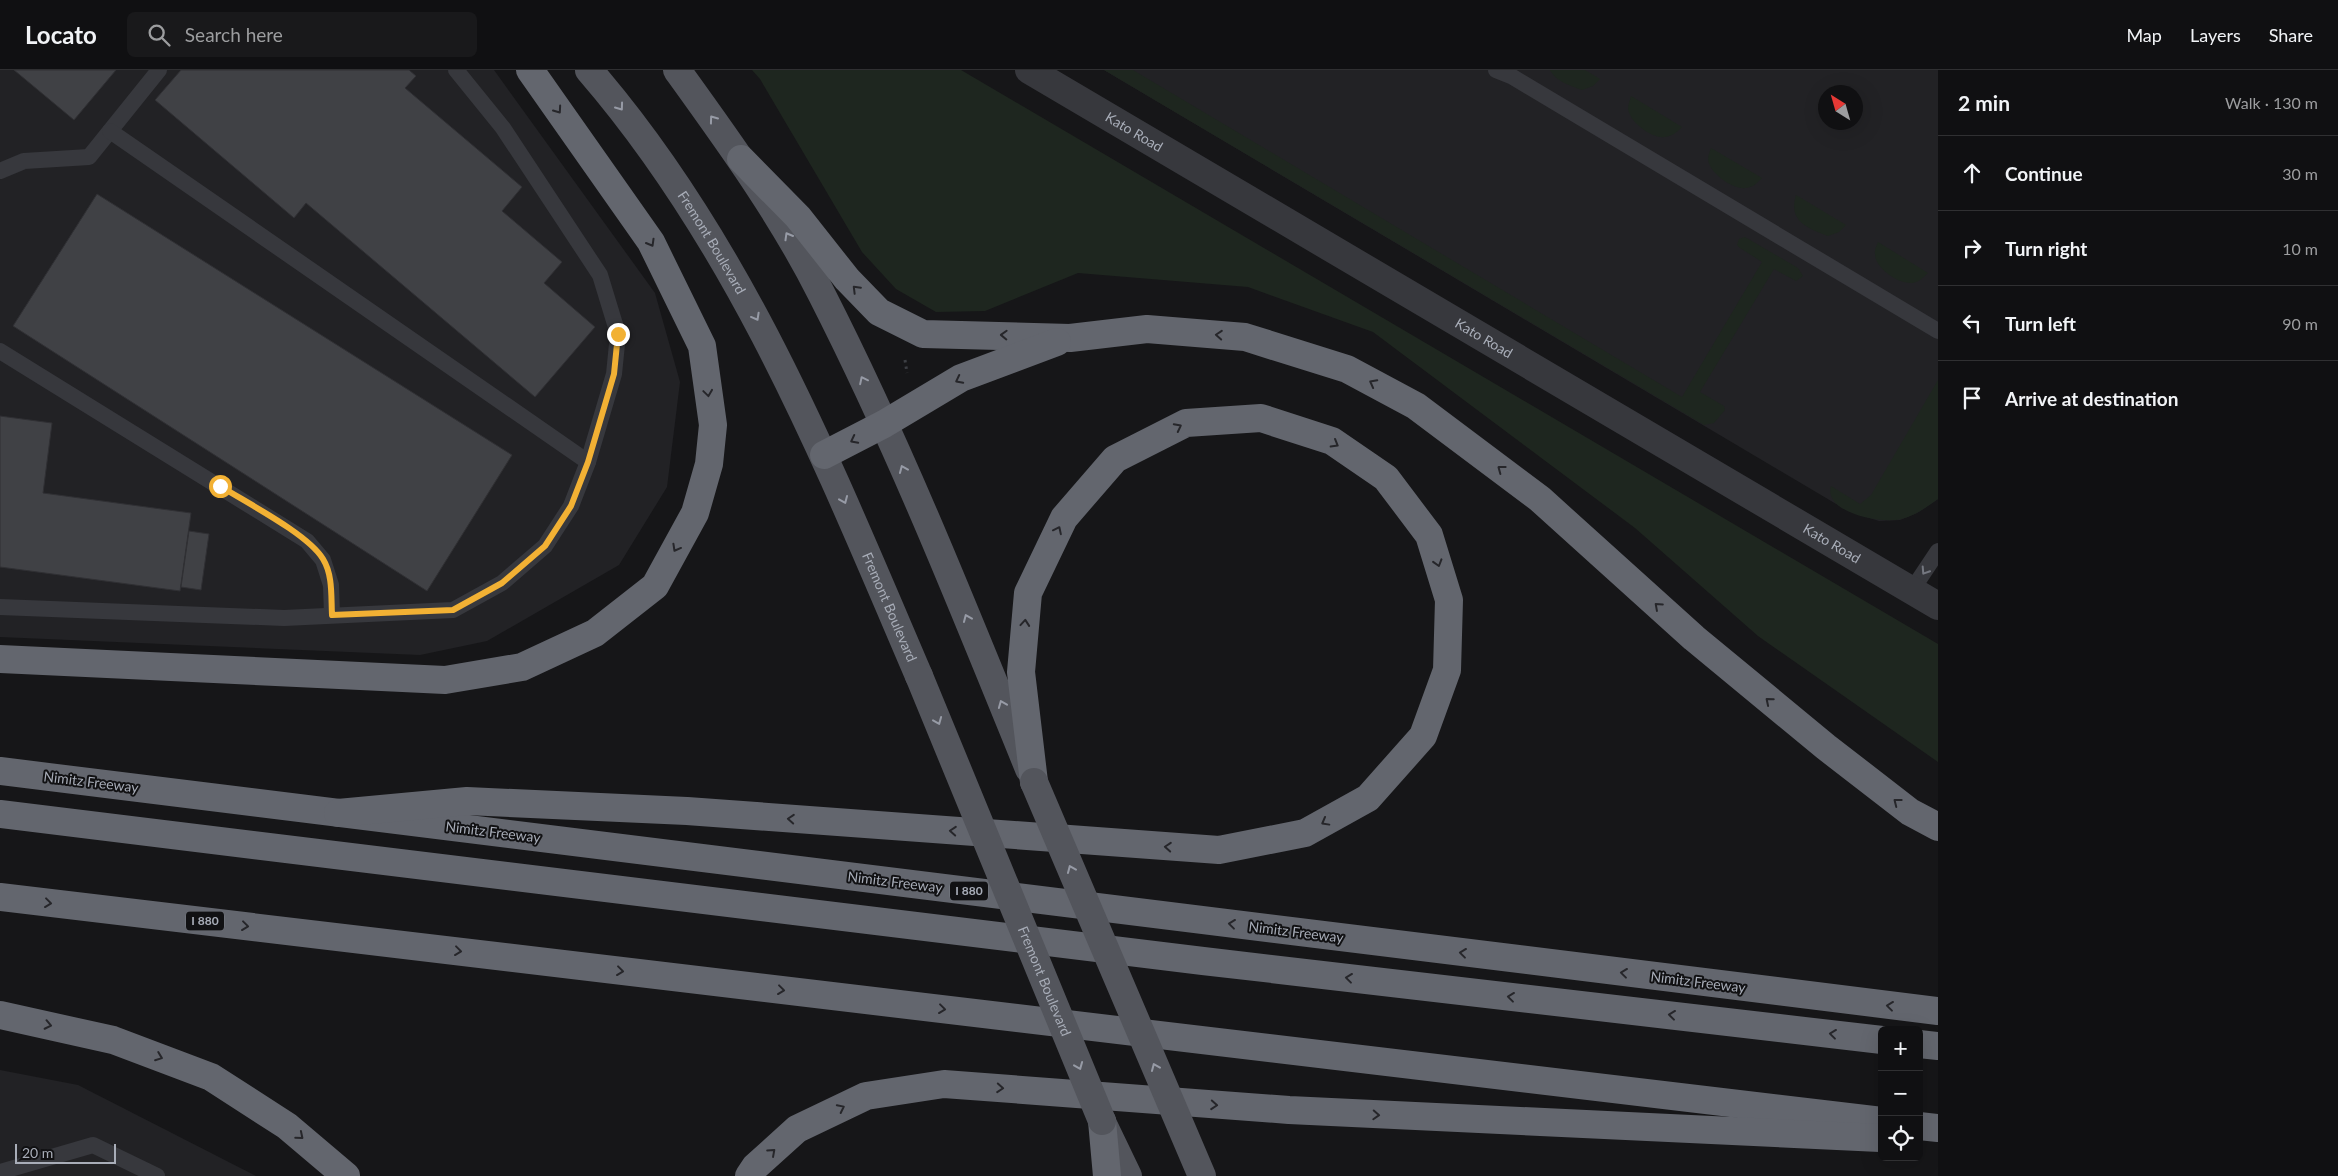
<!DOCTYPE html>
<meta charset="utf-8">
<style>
body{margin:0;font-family:Lato,sans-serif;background:#19191b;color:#f1f3f6}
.controls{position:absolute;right:15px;bottom:15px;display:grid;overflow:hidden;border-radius:8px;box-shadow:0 5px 20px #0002}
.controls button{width:45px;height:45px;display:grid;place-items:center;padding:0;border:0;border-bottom:1px solid #303032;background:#101012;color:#f1f3f6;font:25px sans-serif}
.compass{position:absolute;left:1818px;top:15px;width:45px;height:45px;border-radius:50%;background:#101012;box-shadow:0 5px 20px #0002;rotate:323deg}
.scale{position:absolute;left:15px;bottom:12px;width:101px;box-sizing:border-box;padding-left:5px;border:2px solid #a8adb8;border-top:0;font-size:14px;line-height:18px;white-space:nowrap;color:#a8adb8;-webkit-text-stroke:4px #111113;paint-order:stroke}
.stop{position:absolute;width:15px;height:15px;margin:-11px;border:4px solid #f2b134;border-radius:50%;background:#fff}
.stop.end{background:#f2b134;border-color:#fff;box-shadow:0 1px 5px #0008}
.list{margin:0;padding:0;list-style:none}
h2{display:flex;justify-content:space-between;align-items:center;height:65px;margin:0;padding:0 20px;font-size:21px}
h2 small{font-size:16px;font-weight:400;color:#9c9d9f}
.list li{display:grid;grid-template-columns:32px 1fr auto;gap:15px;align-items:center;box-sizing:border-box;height:75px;padding:0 20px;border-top:1px solid #303032}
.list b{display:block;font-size:19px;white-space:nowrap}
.list em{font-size:16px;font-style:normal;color:#9c9d9f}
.icon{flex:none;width:28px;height:28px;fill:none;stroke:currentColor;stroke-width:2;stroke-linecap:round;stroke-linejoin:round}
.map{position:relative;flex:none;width:1938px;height:1106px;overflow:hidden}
header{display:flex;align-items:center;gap:30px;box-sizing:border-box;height:70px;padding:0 25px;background:#101012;border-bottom:1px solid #303032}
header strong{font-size:24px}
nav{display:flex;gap:28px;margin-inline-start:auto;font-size:18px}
.search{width:350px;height:45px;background:#19191b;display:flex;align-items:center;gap:12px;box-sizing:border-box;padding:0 18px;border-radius:8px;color:#9c9d9f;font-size:19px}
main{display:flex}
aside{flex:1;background:#101012}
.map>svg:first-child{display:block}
</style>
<header>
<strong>Locato</strong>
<div class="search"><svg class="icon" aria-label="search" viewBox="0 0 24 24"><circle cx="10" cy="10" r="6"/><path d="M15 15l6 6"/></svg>Search here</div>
<nav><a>Map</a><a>Layers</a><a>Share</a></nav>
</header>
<main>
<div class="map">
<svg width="1938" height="1106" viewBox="0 0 1938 1106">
<rect width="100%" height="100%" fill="#161618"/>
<!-- built -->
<g fill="#222225" fill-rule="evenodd">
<path d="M0 0H494L655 223 680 312 667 417 619 495 487 571 420 585 0 567Z"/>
<path d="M1104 0H1938V429L1917 443 1900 450 1879 451 1848 441ZM1826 22H1856V52H1826Z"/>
<path d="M0 1000 78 1015 256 1106H0Z"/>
</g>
<!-- green -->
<g fill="#1e261f">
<path d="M752 0H961L1938 574V692L1758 566 1635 458 1373 262 1248 217 1078 203 985 241 936 242 896 219 862 182 760 9Z"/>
<path d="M1104 0H1133L1682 327 1762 192 1740 178 1737 175 1739 169 1745 167 1798 198 1803 206 1796 211 1774 199 1700 322 1724 336 1725 340 1714 353 1704 355Z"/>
<path d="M1550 0H1585L1600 9 1593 16 1582 20C1571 16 1555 11 1550 0Z"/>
<path d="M1631 26 1682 57C1677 62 1673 66 1665 67 1652 69 1629 52 1628 38 1628 35 1630 30 1631 26Z"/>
<path d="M1711 78 1762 108C1757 113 1754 117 1746 118 1733 120 1709 103 1708 89 1708 86 1710 81 1711 78Z"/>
<path d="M1796 125 1846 155 1839 162 1828 166C1807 158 1788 151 1796 125Z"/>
<path d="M1878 172 1928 203C1923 208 1919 212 1912 213 1898 214 1875 198 1875 184 1874 180 1877 175 1878 172Z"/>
<path d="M1938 310V429C1927 437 1915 446 1901 449 1882 454 1823 443 1831 416L1860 434 1871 425Z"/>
</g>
<!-- building -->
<g fill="#404145" stroke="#303034">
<path d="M14 0H116L74 50Z"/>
<path d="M181 0H409L416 6 405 18 522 117 502 141 562 192 544 213 595 257 535 327 306 133 294 148 155 30Z"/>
<path d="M97 124 512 385 427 521 13 256Z"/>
<path d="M0 346 52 353 43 423 191 443 180 521 0 497Z"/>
<path d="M189 461 209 464 201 520 181 517Z"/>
</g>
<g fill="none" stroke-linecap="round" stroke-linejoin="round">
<!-- path -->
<path stroke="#3d3f44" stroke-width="3" stroke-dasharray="2.5 4" stroke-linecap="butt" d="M905 290 907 303"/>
<!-- lane -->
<g stroke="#37383d" stroke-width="16">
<path d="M456 0 503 58 600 205 618 264 614 304 588 392"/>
<path d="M1496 0 1511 6 1938 261"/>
<path d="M0 101 24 91 89 87 159 0"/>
<path d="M0 281 307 471 323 490 331 515 332 545"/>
<path d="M1912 520 1938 481"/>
<path d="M0 537 284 548 453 540 502 513 545 476 571 436 588 392 110 61"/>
<path d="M0 1102 93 1075 157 1106"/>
</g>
<!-- street -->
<path stroke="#37383d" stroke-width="28" id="s1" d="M1029 0 1938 536"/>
<!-- primary -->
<g stroke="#53555c" stroke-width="28">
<path id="s2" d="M589 0C742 177 828 394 919 606"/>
<path d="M677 0C729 72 782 145 822 225 900 378 964 539 1029 699"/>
<path d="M1103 1054 1128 1106"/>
</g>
<!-- highway -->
<g stroke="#63666e" stroke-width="28">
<path d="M741 89 798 147 847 209 879 242 923 264 1070 268 1147 259 1245 267 1347 299 1416 336 1540 429 1694 568 1826 677 1910 742 1938 757"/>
<path d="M824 385 884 354 961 308 1057 272"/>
<path d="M0 589 445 610 522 597 595 563 655 516 695 443 709 394 713 355 702 276 651 172 530 0"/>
<path d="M0 701 1938 941"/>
<path d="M338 743 467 731 687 741 1219 780 1305 763 1368 728 1423 666 1447 600 1449 530 1429 465 1386 408 1332 371 1261 348 1186 353 1115 389 1064 448 1028 523 1021 602 1034 712"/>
<path d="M0 744 1203 891 1882 970"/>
<path d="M0 827 1882 1051"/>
<path d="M0 945 113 970 211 1007 287 1056 346 1106"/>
<path d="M1919 974 1938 976"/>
<path d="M1102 1051 1107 1106"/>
<path d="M1919 1056 1938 1058"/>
<path d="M749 1106 755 1097 797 1059 866 1026 944 1014 1289 1040 1880 1068"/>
</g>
<!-- primary-bridge -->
<g stroke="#53555c" stroke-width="28">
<path id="s3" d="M919 606 1102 1051"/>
<path d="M1034 712 1202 1106"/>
</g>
</g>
<!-- one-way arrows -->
<defs><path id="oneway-chevron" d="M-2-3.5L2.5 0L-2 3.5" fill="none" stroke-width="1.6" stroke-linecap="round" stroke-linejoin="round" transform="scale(1.25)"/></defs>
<g stroke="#979ba6">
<use href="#oneway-chevron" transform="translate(620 37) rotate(54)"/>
<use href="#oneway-chevron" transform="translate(713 49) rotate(-126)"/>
<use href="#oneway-chevron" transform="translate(788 166) rotate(-120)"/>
<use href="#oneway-chevron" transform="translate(756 247) rotate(61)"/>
<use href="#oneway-chevron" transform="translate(863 310) rotate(-116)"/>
<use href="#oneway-chevron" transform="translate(903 399) rotate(-113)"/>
<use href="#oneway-chevron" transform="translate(844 430) rotate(67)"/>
<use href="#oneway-chevron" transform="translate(967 548) rotate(-113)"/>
<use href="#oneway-chevron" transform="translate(1002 634) rotate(-112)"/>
<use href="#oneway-chevron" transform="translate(938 651) rotate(68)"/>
<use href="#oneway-chevron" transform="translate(1071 799) rotate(-113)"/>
<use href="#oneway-chevron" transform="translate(1079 996) rotate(68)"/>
<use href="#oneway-chevron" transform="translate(1155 997) rotate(-113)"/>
</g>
<g stroke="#26262a">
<use href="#oneway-chevron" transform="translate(558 40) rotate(55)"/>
<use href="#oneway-chevron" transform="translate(651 173) rotate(60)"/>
<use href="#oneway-chevron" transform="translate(856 219) rotate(-135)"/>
<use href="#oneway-chevron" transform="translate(1004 265) rotate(-178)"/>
<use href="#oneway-chevron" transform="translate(1219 265) rotate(-176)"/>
<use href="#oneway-chevron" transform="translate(959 310) rotate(153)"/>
<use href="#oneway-chevron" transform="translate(1373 313) rotate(-152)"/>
<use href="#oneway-chevron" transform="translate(708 323) rotate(82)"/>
<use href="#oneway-chevron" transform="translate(1178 357) rotate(-27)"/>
<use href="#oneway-chevron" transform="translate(854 370) rotate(153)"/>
<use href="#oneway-chevron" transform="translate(1335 374) rotate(30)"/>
<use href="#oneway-chevron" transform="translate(1501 399) rotate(-143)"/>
<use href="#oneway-chevron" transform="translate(1058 460) rotate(-64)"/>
<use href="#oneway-chevron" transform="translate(676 478) rotate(119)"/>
<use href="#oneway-chevron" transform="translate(1438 493) rotate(73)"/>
<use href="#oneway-chevron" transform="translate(1658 536) rotate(-138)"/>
<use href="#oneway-chevron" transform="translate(1025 553) rotate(-85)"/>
<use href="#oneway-chevron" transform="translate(1769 631) rotate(-140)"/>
<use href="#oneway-chevron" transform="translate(1897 732) rotate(-142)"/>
<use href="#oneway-chevron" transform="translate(791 749) rotate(-176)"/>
<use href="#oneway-chevron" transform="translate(1325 752) rotate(151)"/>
<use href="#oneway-chevron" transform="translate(953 761) rotate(-176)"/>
<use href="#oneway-chevron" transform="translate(1168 777) rotate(-176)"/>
<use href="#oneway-chevron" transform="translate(48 833) rotate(7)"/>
<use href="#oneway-chevron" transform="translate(1232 854) rotate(-173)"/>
<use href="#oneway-chevron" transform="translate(245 856) rotate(7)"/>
<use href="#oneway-chevron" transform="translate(458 881) rotate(7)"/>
<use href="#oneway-chevron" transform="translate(1463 883) rotate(-173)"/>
<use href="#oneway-chevron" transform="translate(620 901) rotate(7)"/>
<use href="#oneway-chevron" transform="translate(1624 903) rotate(-173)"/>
<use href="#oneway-chevron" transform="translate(1349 908) rotate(-173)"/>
<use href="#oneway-chevron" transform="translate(781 920) rotate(7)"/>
<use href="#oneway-chevron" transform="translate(1511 927) rotate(-173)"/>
<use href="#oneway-chevron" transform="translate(1890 936) rotate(-173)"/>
<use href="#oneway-chevron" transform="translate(942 939) rotate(7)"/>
<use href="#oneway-chevron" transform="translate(1672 945) rotate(-173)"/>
<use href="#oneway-chevron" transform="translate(48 955) rotate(12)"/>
<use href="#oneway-chevron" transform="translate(1833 964) rotate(-173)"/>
<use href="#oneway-chevron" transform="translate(159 987) rotate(21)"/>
<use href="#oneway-chevron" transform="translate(1000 1018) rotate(4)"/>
<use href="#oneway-chevron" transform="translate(1214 1035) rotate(4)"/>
<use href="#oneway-chevron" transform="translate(841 1038) rotate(-26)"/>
<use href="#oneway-chevron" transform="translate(1376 1045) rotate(3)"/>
<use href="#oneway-chevron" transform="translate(300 1066) rotate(40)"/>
<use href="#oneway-chevron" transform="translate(772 1082) rotate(-42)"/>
</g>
<use stroke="#757881" href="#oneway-chevron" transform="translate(1925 501) rotate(123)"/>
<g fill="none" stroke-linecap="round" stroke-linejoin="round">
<!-- route -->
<path stroke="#f2b134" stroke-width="6" d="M220 416C247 433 308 464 323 489 333 505 331 527 332 545L453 540 502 513 545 476 571 436 588 392 614 304 618 264"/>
</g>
<g text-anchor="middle" stroke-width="4" stroke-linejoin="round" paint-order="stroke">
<!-- shield labels -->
<g fill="#111113" stroke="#7b7e86" stroke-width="1">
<rect x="950" y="811.5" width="38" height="19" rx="4"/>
<rect x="186" y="841.5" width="38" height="19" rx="4"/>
</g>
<g font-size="12" font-weight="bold" fill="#a8adb8">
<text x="969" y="825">I 880</text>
<text x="205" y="855">I 880</text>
</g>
<!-- street labels -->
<g font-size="14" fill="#a8adb8" stroke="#111113">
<text dy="5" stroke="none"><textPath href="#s1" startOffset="122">Kato Road</textPath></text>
<text dy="5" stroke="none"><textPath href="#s2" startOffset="212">Fremont Boulevard</textPath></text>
<text dy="5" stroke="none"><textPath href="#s1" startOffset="528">Kato Road</textPath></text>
<text dy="5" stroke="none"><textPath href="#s1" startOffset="932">Kato Road</textPath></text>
<text dy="5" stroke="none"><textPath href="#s2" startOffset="618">Fremont Boulevard</textPath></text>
<text transform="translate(91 712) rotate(7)" y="5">Nimitz Freeway</text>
<text transform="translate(493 762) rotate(7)" y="5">Nimitz Freeway</text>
<text transform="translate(895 812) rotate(7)" y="5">Nimitz Freeway</text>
<text transform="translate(1296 862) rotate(7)" y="5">Nimitz Freeway</text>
<text dy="5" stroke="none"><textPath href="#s3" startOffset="330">Fremont Boulevard</textPath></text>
<text transform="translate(1698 912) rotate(7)" y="5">Nimitz Freeway</text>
</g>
</g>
</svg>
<div class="controls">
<button>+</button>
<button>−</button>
<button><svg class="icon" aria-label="locate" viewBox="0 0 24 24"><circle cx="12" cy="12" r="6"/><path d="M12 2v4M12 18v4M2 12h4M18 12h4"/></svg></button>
</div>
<svg class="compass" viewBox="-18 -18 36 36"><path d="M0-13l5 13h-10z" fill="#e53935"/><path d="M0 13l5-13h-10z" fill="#9c9d9f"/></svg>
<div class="scale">20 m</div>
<div class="stop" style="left:220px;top:416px"></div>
<div class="stop end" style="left:618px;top:264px"></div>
</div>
<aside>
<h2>2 min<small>Walk · 130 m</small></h2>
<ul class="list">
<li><svg class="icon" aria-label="ahead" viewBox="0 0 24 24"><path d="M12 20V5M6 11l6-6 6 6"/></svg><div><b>Continue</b></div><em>30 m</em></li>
<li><svg class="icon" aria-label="right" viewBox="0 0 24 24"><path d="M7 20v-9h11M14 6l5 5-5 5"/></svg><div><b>Turn right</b></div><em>10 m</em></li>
<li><svg class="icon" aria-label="left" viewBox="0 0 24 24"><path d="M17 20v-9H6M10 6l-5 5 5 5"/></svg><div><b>Turn left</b></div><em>90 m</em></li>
<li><svg class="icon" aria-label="arrive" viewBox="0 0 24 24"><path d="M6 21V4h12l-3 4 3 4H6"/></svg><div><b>Arrive at destination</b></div></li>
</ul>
</aside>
</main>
